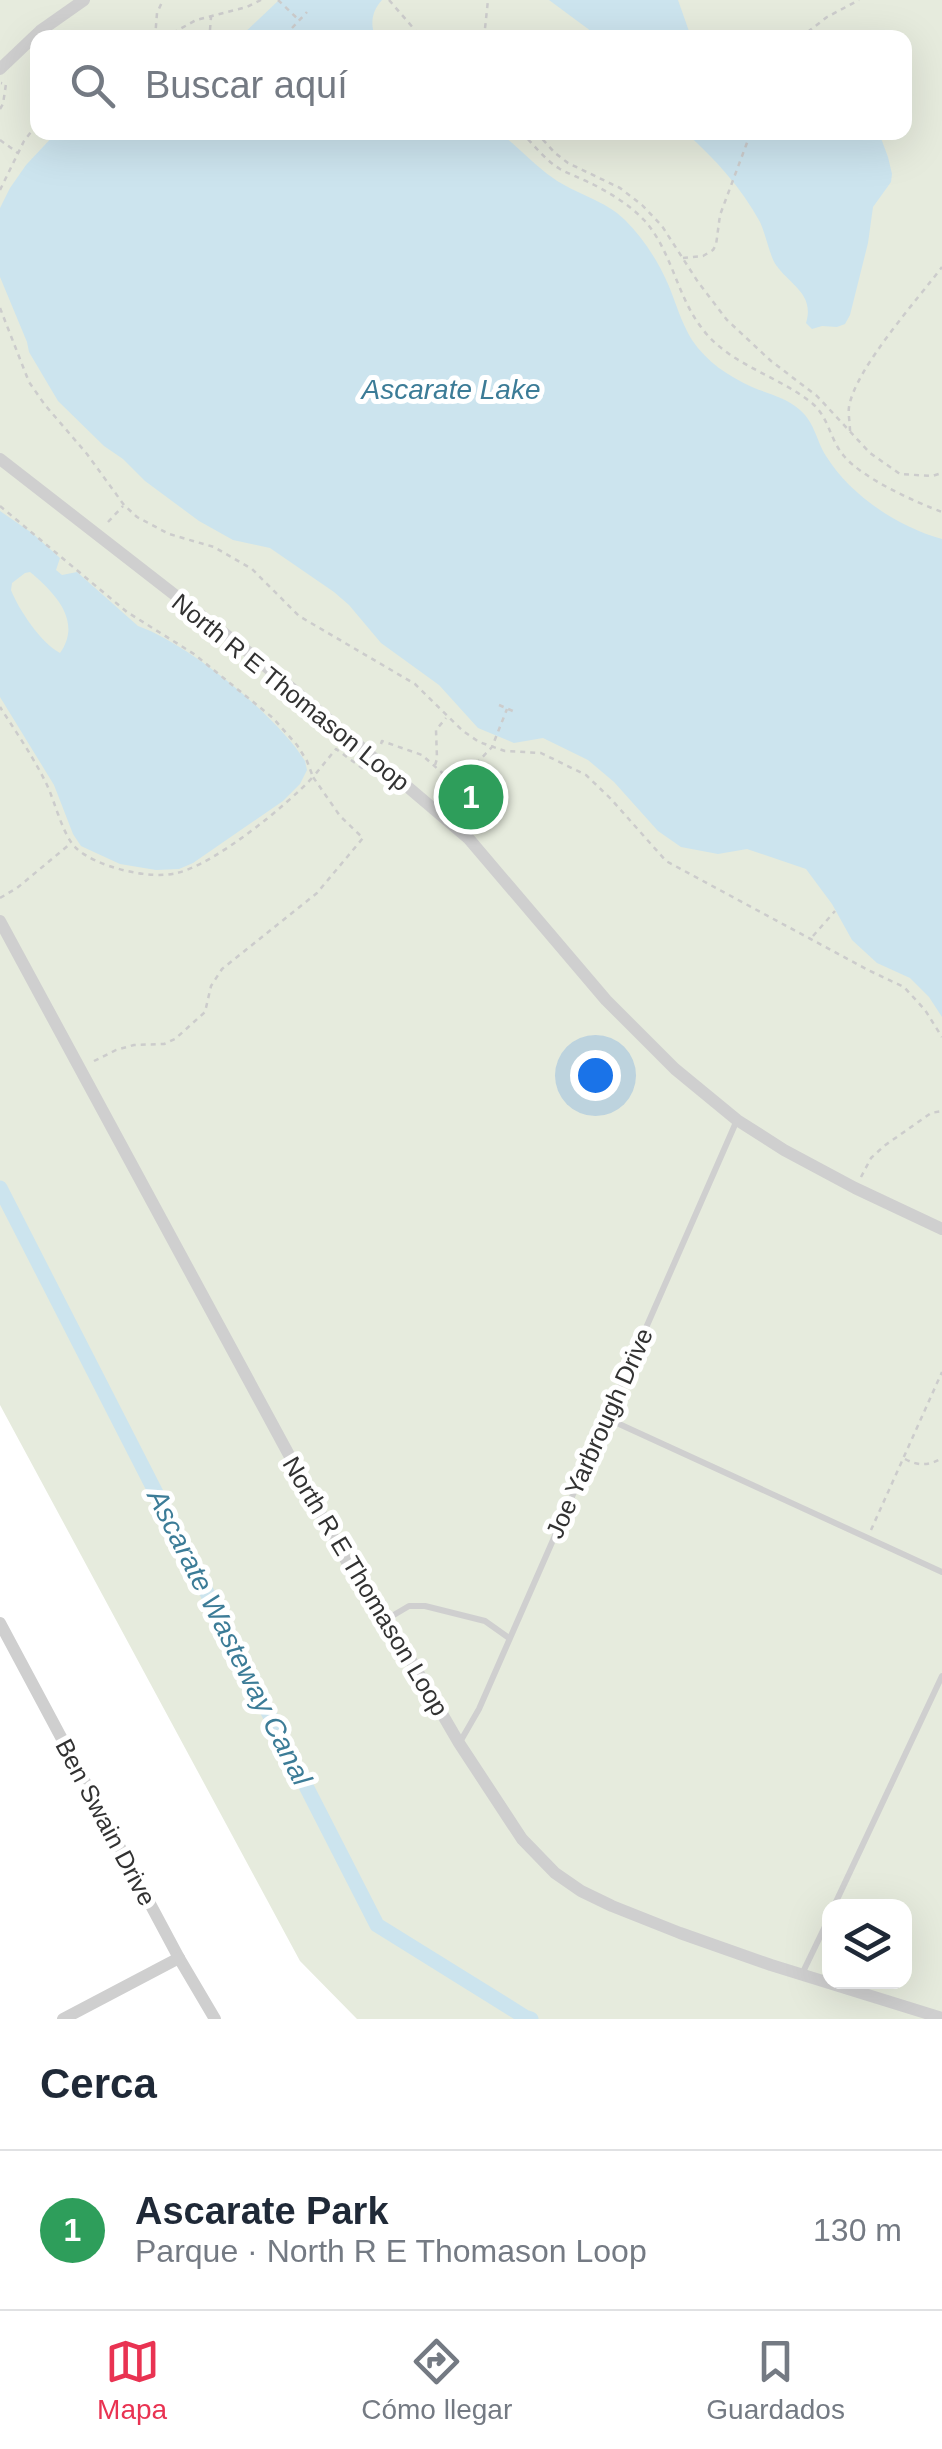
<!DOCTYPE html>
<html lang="es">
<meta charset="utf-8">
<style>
body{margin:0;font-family:Helvetica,sans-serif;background:#f6f6f7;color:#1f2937}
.controls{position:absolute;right:30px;bottom:30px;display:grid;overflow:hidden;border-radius:20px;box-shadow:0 10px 40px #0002}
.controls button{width:90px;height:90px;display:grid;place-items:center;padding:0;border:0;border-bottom:2px solid #e0e1e3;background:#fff;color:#1f2937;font:50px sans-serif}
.you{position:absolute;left:595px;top:1075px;width:35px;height:35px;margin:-25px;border:8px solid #fff;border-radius:50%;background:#1a73e8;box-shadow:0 0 0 15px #1a73e833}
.badge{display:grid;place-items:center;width:65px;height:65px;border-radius:50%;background:#e93352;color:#fff;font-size:32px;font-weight:700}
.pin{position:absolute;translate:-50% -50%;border:5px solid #fff;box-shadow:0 2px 10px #0006}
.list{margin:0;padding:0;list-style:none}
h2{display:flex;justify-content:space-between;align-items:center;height:130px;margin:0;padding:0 40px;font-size:42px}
h2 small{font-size:32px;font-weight:400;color:#747a83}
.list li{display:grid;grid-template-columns:65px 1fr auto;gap:30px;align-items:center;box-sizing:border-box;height:160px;padding:0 40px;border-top:2px solid #e0e1e3}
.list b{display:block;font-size:38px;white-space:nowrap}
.list p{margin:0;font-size:32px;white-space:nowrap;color:#747a83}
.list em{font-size:32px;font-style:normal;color:#747a83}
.icon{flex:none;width:55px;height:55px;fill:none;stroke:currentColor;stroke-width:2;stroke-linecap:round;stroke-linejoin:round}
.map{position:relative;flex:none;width:942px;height:2019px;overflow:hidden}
.search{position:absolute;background:#fff;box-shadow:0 10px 40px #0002;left:30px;right:30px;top:30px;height:110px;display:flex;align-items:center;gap:25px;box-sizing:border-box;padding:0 35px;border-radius:20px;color:#747a83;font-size:38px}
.sheet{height:290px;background:#fff}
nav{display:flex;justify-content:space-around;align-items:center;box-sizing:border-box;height:140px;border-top:2px solid #e0e1e3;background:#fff;font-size:28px;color:#747a83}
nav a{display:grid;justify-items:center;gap:5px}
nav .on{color:#e93352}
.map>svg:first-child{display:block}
</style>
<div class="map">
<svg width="942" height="2019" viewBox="0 0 942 2019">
<rect width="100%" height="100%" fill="#fff"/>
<!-- green -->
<path fill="#e6ebdd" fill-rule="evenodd" d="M0 0H942V2019H357L300 1961 0 1405ZM38 38H904V132H38ZM830 1906H904V1982H830Z"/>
<!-- water -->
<g fill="#cce4ee" fill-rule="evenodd">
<path d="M279 0H382C372 11 370 23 375 37H240Z"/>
<path d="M549 0H678L691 37H599Z"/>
<path d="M56 133H500C518 147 534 165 553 178 575 194 605 200 625 220 643 238 658 261 668 284 676 303 681 322 692 340 707 362 728 376 752 387 768 394 786 397 800 410 815 423 816 440 826 456 850 495 898 527 942 539V1017L929 997 910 978 877 963 852 940 832 904 806 869 747 849 718 854 681 847 658 831 614 782 588 760 543 738 514 743 478 728 439 685 381 643 349 605 334 592 270 548 233 540 199 521 145 481 123 459 104 446 58 401 29 352 27 342 0 277V208L10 188 26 165Z"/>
<path d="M686 133H879L888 157 892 174 891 182 873 207 868 243 850 315 845 324 837 327 822 326 812 329 806 323C815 294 790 285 776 265 770 257 766 235 760 222 741 187 715 159 686 133Z"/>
<path d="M0 511 32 533 60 558 56 570 62 575 77 572 138 626C189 644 276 715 305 761L307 770 300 784 283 801 193 863 179 869 156 870 120 864 81 846 73 834 54 785 0 697ZM30 572C54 592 83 621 60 653 41 643 19 610 11 590L12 583 25 573Z"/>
</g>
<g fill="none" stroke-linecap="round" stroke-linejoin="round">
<!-- canal -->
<path stroke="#cce4ee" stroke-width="15" d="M0 1188 377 1925 525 2017 531 2019"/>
<!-- path -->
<g stroke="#ccc" stroke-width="2.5" stroke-dasharray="5 5" stroke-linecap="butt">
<path d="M278 0 299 20"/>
<path d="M389 0 415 30 418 38"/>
<path d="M292 28 307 12"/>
<path d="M210 30 211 17"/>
<path d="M155 38 157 13 163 0"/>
<path d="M164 38 196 20 247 7 261 0"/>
<path d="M484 38 488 0"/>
<path d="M800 38 827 17 859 0"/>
<path d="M0 109 3 104 6 84 1 83"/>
<path d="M521 132C534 145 545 160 560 169 569 174 578 177 588 182 607 191 629 204 644 220 672 251 676 294 701 327 728 365 778 375 813 404 829 418 830 440 844 456 862 478 915 502 942 512"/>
<path d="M536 132 555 153 568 163 620 188 642 205 662 226 698 282 727 320 771 361 817 396 870 453 900 474 932 476 942 473"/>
<path d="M0 140 18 153"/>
<path d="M0 190 24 141 38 123"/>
<path d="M683 258 703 256 713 250 716 245 720 215 751 132"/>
<path d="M0 308 29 382 45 405 87 454 124 505 137 517 169 534 214 547 252 569 299 616 415 684 463 731 479 742 505 751 541 753 586 775 611 799 666 861 868 970 904 987 925 1010 942 1037"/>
<path d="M850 431C850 423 848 414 849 407 855 369 918 299 942 267"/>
<path d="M0 506 127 612 194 654 273 718 297 745 307 761 313 777C286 806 215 864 177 873 150 880 96 867 76 848 63 836 55 802 47 785 34 758 16 732 0 707"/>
<path d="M108 522 123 506"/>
<path d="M499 705 515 712"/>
<path d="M381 744 382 741 422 755 456 785 492 747 507 709"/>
<path d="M435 765 437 759 436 730 446 718"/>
<path d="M0 898 17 888 70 844"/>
<path d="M813 936 835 911"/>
<path d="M94 1061 116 1050 134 1045 164 1044 175 1039 205 1012 211 986 222 969 317 893 363 838 340 816 313 777 336 749 362 768 364 766"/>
<path d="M861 1177 871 1158 884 1146 931 1113 942 1111"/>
<path d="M905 1459C918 1466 929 1466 942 1458"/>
<path d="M871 1530 942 1372"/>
</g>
<!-- service -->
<g stroke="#cfcfcf" stroke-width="6">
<path d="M606 1418 942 1572"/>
<path d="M387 1619 409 1606H425L485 1621 509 1638"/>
<path d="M460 1742 479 1709 737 1120"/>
<path d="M834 1906 942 1676"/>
<path d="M802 1974 830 1916"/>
</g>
<!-- minor -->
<g stroke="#cfcfcf" stroke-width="12">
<path d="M0 69 40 31 84 0"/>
<path d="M0 459 256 658 469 839 606 1000 675 1069 737 1120 784 1150 855 1188 942 1229"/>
<path d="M0 921 354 1575 387 1619 459 1743 522 1839 555 1873 581 1891 612 1906 680 1933 771 1965 942 2018"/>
<path d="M0 1623 179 1958 215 2019"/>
<path d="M63 2019 179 1958"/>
</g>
</g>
<g text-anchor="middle" stroke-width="10" stroke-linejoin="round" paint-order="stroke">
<!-- street labels -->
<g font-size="25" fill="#323232" stroke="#fff">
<text transform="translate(291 692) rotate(39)" y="9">North R E Thomason Loop</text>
<text transform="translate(599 1433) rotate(-66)" y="9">Joe Yarbrough Drive</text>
<text transform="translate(366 1586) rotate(59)" y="9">North R E Thomason Loop</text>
<text transform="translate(106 1822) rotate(62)" y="9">Ben Swain Drive</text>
</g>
<!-- water labels -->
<g font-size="28" font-style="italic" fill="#3c7c97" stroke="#fff">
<text x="451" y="399">Ascarate Lake</text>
<text transform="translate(230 1637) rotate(63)" y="10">Ascarate Wasteway Canal</text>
</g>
</g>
</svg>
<div class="controls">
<button><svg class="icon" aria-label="layers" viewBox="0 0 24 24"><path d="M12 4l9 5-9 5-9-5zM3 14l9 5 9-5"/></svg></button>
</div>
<div class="you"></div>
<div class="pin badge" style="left:471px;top:797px;background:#2e9e5b">1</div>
<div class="search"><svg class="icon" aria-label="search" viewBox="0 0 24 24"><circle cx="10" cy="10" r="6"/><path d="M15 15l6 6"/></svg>Buscar aquí</div>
</div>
<section class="sheet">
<h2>Cerca<small></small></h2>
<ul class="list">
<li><span class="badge" style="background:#2e9e5b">1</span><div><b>Ascarate Park</b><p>Parque · North R E Thomason Loop</p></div><em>130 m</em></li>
</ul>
</section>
<nav>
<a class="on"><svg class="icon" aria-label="map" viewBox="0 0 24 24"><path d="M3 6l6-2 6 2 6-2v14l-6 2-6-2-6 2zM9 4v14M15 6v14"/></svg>Mapa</a>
<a><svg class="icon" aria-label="directions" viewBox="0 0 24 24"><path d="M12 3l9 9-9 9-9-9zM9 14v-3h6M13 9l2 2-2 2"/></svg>Cómo llegar</a>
<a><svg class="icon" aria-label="saved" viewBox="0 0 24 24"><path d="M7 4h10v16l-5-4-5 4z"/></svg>Guardados</a>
</nav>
